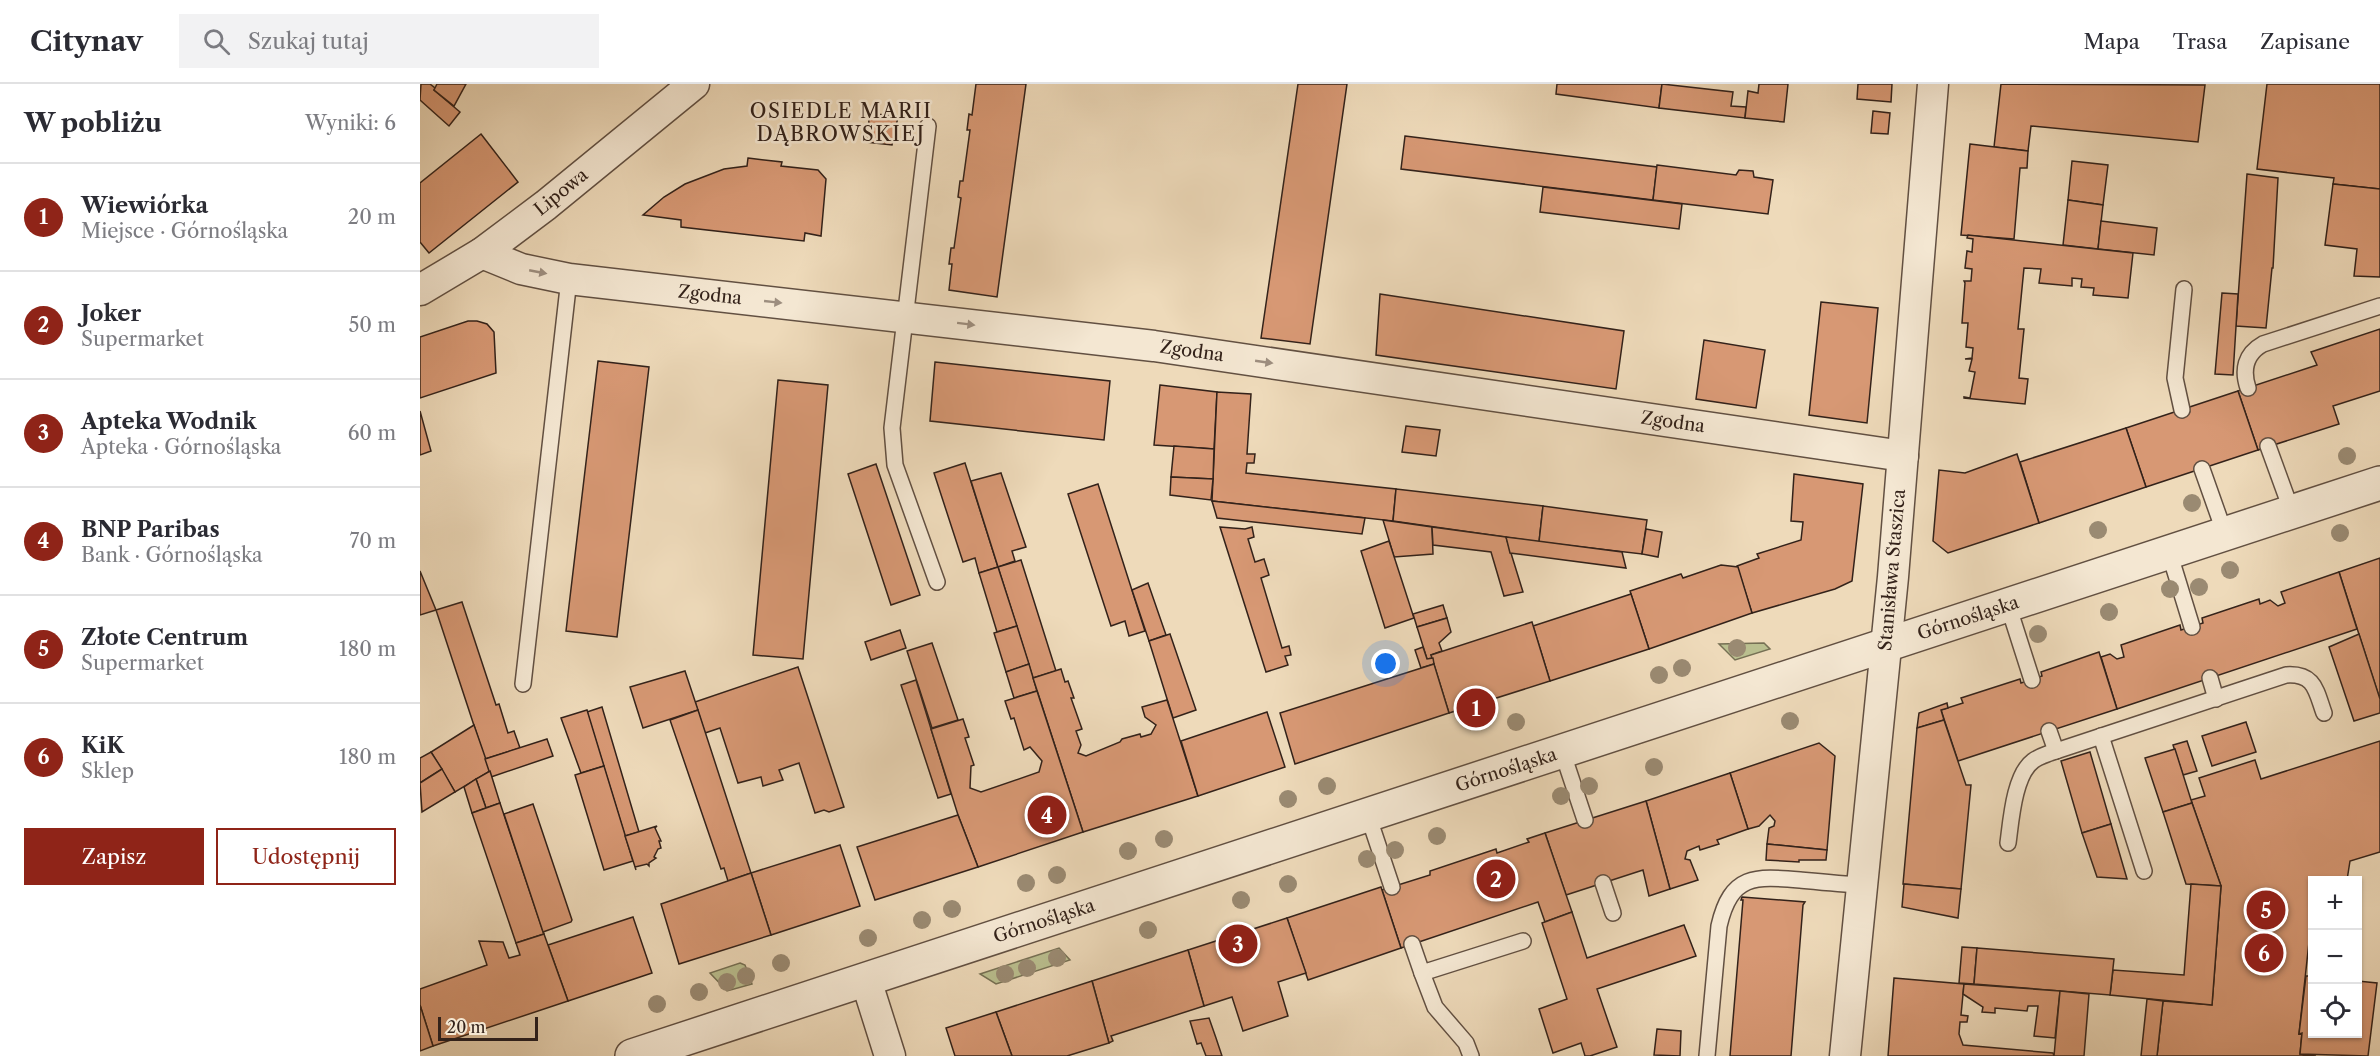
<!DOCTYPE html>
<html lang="pl">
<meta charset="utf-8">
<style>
body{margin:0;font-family:"Libre Caslon Text",serif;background:#f2f2f3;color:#2b2b33}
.controls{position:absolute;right:18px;bottom:18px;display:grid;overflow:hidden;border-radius:0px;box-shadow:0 2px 4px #0004}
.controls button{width:54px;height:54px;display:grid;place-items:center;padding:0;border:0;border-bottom:2px solid #e1e1e2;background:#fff;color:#2b2b33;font:30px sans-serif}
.scale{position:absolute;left:18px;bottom:15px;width:100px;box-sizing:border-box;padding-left:6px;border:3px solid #33221a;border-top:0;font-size:16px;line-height:21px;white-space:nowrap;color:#33221a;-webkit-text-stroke:4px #f4e7d2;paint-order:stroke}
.you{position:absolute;left:966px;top:580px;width:21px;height:21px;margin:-15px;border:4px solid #fff;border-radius:50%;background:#1a73e8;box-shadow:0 0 0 9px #1a73e833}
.badge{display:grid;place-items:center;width:39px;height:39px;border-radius:50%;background:#8f2418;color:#fff;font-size:20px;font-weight:700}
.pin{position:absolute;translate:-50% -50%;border:3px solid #fff;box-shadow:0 2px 6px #0006}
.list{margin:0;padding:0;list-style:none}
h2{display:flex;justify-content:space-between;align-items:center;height:78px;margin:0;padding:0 24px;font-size:26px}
h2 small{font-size:20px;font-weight:400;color:#7c7c81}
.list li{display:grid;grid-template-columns:39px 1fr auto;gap:18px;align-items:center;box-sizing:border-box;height:108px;padding:0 24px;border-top:2px solid #e1e1e2}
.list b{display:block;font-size:22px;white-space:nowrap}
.list p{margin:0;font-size:20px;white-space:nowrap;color:#7c7c81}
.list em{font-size:20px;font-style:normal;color:#7c7c81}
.actions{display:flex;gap:12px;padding:18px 24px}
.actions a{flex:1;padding:14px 0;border:2px solid #8f2418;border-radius:0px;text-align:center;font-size:21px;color:#8f2418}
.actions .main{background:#8f2418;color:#fff}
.icon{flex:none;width:33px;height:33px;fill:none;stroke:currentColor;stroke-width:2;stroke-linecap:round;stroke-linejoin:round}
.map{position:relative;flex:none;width:1960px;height:972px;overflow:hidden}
header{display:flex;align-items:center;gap:36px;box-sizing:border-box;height:84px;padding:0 30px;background:#fff;border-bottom:2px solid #e1e1e2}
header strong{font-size:28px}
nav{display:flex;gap:33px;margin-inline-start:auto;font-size:21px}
.search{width:420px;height:54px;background:#f2f2f3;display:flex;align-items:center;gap:15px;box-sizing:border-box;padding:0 21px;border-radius:0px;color:#7c7c81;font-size:22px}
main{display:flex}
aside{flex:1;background:#fff}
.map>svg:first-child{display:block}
</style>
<header>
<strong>Citynav</strong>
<div class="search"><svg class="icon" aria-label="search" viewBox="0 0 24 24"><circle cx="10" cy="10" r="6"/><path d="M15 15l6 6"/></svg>Szukaj tutaj</div>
<nav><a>Mapa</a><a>Trasa</a><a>Zapisane</a></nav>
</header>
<main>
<aside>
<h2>W pobliżu<small>Wyniki: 6</small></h2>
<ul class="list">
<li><span class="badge">1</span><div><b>Wiewiórka</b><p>Miejsce · Górnośląska</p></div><em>20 m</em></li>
<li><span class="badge">2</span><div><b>Joker</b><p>Supermarket</p></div><em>50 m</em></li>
<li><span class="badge">3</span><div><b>Apteka Wodnik</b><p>Apteka · Górnośląska</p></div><em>60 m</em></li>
<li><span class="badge">4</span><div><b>BNP Paribas</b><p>Bank · Górnośląska</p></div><em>70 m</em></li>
<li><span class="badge">5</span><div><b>Złote Centrum</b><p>Supermarket</p></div><em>180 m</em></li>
<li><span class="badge">6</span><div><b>KiK</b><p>Sklep</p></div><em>180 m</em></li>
</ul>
<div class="actions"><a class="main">Zapisz</a><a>Udostępnij</a></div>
</aside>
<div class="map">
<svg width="1960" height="972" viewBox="0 0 1960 972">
<rect width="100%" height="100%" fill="#eedaba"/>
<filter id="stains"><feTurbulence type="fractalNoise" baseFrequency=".00333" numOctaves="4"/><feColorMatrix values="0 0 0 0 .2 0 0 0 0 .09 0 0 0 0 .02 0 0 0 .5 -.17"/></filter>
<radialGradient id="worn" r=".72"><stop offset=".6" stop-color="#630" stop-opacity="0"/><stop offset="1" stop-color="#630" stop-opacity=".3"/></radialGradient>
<!-- grass -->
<g fill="#babf8f" stroke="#767054" stroke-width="1.5">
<path d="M1344 559 1350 565 1315 576 1299 560Z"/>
<path d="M639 864 650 876 576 900 560 890Z"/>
<path d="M320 879 325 881 332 900 307 907 290 889Z"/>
</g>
<!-- building -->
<g fill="#d79874" stroke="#33221a" stroke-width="1.5">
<path d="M1 0H10L15 4 14 6 40 28 29 42 0 16Z"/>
<path d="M17 0H46L34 22 14 6Z"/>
<path d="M556 0H606L577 213 529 206 532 180H529L531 164H534L541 114 538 113 540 97H543L550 46H547L549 30 552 31Z"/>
<path d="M878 0H927L890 260 841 254Z"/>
<path d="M1137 0H1242L1239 24 1136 10Z"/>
<path d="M1242 0 1313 8 1311 22 1326 23 1325 34 1239 24Z"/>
<path d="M1339 0H1368L1364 38 1325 34 1328 7 1338 9Z"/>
<path d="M1438 0H1472L1471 18 1437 15Z"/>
<path d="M1581 0 1785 1 1778 58 1611 42 1608 67 1574 63Z"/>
<path d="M1847 0H1960V105L1913 100 1914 94 1837 85Z"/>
<path d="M1453 27 1470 29 1468 50 1451 49Z"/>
<path d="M450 29 478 33 472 61 446 58Z"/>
<path d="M61 50 98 98 9 169 0 158V99Z"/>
<path d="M985 52 1237 83 1233 116 981 85Z"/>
<path d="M1550 60 1608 67 1607 84H1600L1594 155 1541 151Z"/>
<path d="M328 74 362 78 361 82 398 86 406 95 401 152 385 149 384 157 261 143V136L223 131 244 113 265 100 304 85 327 82Z"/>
<path d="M1652 77 1688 81 1683 121 1648 116Z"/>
<path d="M1237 81 1316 91 1319 86 1333 87 1334 93 1353 96 1348 130 1233 116Z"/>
<path d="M1827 90 1858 94 1853 184H1852L1846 244 1816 242Z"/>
<path d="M1913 100 1960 105V193L1934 192 1937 165 1905 161Z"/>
<path d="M1123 103 1262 120 1259 145 1120 128Z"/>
<path d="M1648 116 1683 121 1678 165 1643 161Z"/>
<path d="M1681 137 1737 144 1734 171 1678 165Z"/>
<path d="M1548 151 1713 169 1708 214 1673 211 1674 204 1661 203 1662 195 1652 194V202L1619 199 1621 185 1604 184 1598 245H1604L1599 294 1608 295 1605 320 1544 314V313L1550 314 1555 288 1549 287 1552 275H1545L1552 274 1553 264 1546 263 1548 239H1542L1545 199 1544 197H1551L1552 185 1545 184 1547 167 1552 168 1553 155 1547 154Z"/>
<path d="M1802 209 1818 210 1813 291 1795 290Z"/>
<path d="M960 210 1204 247 1196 305 956 271Z"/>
<path d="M1401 218 1458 224 1447 339 1389 331Z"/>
<path d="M48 237H57L67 240 74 248 76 289 0 314V253Z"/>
<path d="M1960 245V307L1913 322 1919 340 1838 366 1818 307 1897 281 1891 268Z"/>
<path d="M1284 256 1345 266 1336 324 1276 315Z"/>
<path d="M178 277 229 283 197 553 146 547Z"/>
<path d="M515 278 690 297 684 356 510 337Z"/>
<path d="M358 296 408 301 383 575 333 571Z"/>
<path d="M740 301 797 308 794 365 734 361Z"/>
<path d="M1818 307 1838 366 1726 403 1706 344Z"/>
<path d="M797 308 831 310 827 370H835L834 379H827L826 389 976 405 973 437 792 417Z"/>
<path d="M0 327 11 367 0 371Z"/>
<path d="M986 342 1020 346 1016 372 982 368Z"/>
<path d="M1706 344 1726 403 1619 439 1600 378Z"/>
<path d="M754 362 794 365 793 395 751 393Z"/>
<path d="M1597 370 1619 439 1528 469 1513 457 1519 386 1545 389Z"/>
<path d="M545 379 578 483 559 489 555 474 543 478 514 389Z"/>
<path d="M456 380 500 511 471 521 428 390Z"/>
<path d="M581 389 606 463 592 467 595 477 578 483 551 397Z"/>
<path d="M1374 390 1443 400 1432 497 1415 505 1332 529 1317 482 1339 474 1337 470 1381 456 1383 438 1371 437Z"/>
<path d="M751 393 793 395 791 416 750 411Z"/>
<path d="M678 400 725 547 709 552 705 537 691 542 648 410Z"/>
<path d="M976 405 1123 422 1119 458 973 437Z"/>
<path d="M792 417 945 434 942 450 797 434Z"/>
<path d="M1123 422 1227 436 1222 470 1119 458Z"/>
<path d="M963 436 1012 443 1013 470 974 473Z"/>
<path d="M800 443 825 445 832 443 834 453 828 455 835 478 844 475 849 491 841 494 862 564 869 562 871 571 865 572 868 581 846 588Z"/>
<path d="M1012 443 1086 453 1103 508 1084 512 1071 468 1013 461Z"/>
<path d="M1226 445 1242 448 1238 473 1222 470Z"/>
<path d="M1086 453 1202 468 1206 484 1090 469Z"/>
<path d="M969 457 994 534 965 544 941 467Z"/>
<path d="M1960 474V616L1919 488Z"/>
<path d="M601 476 636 587 613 594 578 483Z"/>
<path d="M1301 481 1318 483 1332 529 1229 565 1210 507 1261 490 1263 494Z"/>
<path d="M578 483 597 542 577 548 559 489Z"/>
<path d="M0 487 16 526 0 531Z"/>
<path d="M1919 488 1937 545 1697 625 1681 573 1690 570 1697 575 1704 573 1701 561 1760 541 1761 546 1783 539 1782 534 1839 515 1840 520 1850 516 1858 522 1865 519 1861 508Z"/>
<path d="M728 499 746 551 729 557 712 506Z"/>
<path d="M1211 510 1229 565 1130 597 1113 542Z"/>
<path d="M42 518 76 621 79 620 88 649 94 647 100 664 65 675 16 526Z"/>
<path d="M1023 521 1027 534 997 543 993 530Z"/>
<path d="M1027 534 1031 548 1019 559 1022 567 1011 571 1013 574 1007 575 997 543Z"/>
<path d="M1112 538 1130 597 1029 629 1011 571Z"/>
<path d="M597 542 609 580 586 588 574 549Z"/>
<path d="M480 546 486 564 451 576 445 558Z"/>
<path d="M750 550 776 626 753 634 729 557Z"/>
<path d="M1939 550 1960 615V629L1934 637 1909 563Z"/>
<path d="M512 559 538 636 512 644 487 567Z"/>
<path d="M1003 563 1007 575 1013 574 1014 580 1001 584 995 566Z"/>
<path d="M1679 568 1697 625 1538 677 1521 626 1543 619 1541 614 1600 595 1601 599 1622 592 1621 588Z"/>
<path d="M609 580 617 607 594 614 586 588Z"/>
<path d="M1014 580 1029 629 875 680 860 629Z"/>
<path d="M378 583 424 723 409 728 404 726 395 729 379 679 359 686 363 696 343 702 341 693 318 699 300 644 285 649 275 618Z"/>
<path d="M641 585 645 598 648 597 654 614H651L662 645 656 647 661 661 658 669 666 672 700 658 702 655 720 650 721 653 731 650 736 641 725 633 722 623 747 616 778 712 663 748 613 594Z"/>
<path d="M265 587 278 626 223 644 210 603Z"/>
<path d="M496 596 531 710 518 714 481 601Z"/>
<path d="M617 607 663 748 558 783 538 731 511 645 543 635 549 653 545 654 554 681 551 682 550 704 561 708 619 688 622 677 610 663 604 666 594 634 591 635 585 617Z"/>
<path d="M1527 619 1528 624 1521 626 1524 636 1497 644 1499 629Z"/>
<path d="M182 623 219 748 205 752 167 628Z"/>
<path d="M167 626 184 682 161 689 141 634Z"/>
<path d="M278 626 331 789 308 797 304 784 301 785 250 636Z"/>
<path d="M847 628 865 683 778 712 761 657Z"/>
<path d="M1524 636 1546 701H1551L1541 805 1483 800 1497 644Z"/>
<path d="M1826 638 1836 668 1792 682 1782 652Z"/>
<path d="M54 641 70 687 35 708 11 668Z"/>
<path d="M127 655 133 672 71 693 65 675Z"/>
<path d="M1767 657 1777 687 1763 691 1753 661Z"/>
<path d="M1960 657V768L1930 777 1927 796H1892V849H1890L1879 950 1882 949 1880 970 1896 972H1737L1743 917 1792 921 1801 802 1771 716 1785 712 1779 694 1835 676 1841 695Z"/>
<path d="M1399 659 1415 672 1407 766 1347 760 1349 744 1354 742 1355 737 1350 731 1339 742 1328 745 1310 689Z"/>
<path d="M1755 665 1772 719 1743 728 1725 674Z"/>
<path d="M11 668 22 685 0 699V674Z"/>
<path d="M1670 668 1691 740 1662 749 1641 677Z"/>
<path d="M184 682 213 777 184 786 155 691Z"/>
<path d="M22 685 35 708 2 728 0 699Z"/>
<path d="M70 687 80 719 66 724 56 695Z"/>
<path d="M1310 689 1328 745 1297 756 1299 760 1280 766 1279 762 1267 767 1265 775 1270 776 1278 796 1250 805 1226 717Z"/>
<path d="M56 695 66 724 52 729 44 703Z"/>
<path d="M1226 717 1250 805 1229 812 1223 786 1146 811 1125 749Z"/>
<path d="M80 719 124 850 96 859 52 729Z"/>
<path d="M1772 719 1801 802 1766 800 1743 728Z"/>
<path d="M113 720 152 836 151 838 123 848 84 730Z"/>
<path d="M538 731 558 783 455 816 437 763Z"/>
<path d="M1691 740 1695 754 1707 795 1677 793 1662 749Z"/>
<path d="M237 742 235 744 241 757H239L241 764 238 765 234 773 236 774 229 779V782L227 780 215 783 216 786 205 752Z"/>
<path d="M1125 749 1152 828 1125 838 1118 818 981 864 962 806 1010 791V787L1076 765 1077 769 1109 758 1107 755Z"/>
<path d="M1347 760 1407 766 1406 776H1379V778L1346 776Z"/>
<path d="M420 761 440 822 351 851 331 789Z"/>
<path d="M331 789 351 851 259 880 241 820Z"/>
<path d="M1484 800 1541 805 1538 834 1482 823Z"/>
<path d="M1771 800 1801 802 1792 921 1690 911 1693 886 1764 891Z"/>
<path d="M961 803 981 864 888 896 867 834Z"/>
<path d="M1322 813 1385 818 1383 821 1371 972H1310L1323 816H1321Z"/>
<path d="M1152 828 1167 874 1264 841 1276 872 1177 905 1197 963 1170 972H1165L1161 959 1133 969 1119 925 1147 915 1122 839Z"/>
<path d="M213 833 232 889 148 917 128 861Z"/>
<path d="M867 834 886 889 858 898 868 932 823 947 812 913 784 922 768 866Z"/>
<path d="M124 850 148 917 13 962 0 921V905L67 881 59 857 83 858 89 874 100 871 96 859Z"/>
<path d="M1542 863 1557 864 1554 900 1539 899Z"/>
<path d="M1557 864 1694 875 1690 911 1554 900Z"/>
<path d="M768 866 784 922 691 952 693 957 689 959 672 897Z"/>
<path d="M1886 892H1892V950H1938V897L1957 899 1948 972 1880 970 1882 949 1879 950Z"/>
<path d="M1474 894 1544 900 1541 931 1548 932 1547 938H1540L1539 950 1543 961 1633 969 1634 972H1468Z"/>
<path d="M672 897 689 959 647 972H592L576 928Z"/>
<path d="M1544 900 1640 907 1635 954 1614 952 1618 922H1608L1607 927 1575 924V929L1562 928 1563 923 1543 910Z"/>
<path d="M1640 907 1669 910 1664 972H1634Z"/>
<path d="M1727 915 1743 917 1737 972H1721Z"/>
<path d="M0 921 13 962 0 967Z"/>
<path d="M576 928 592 972H535L526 944Z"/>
<path d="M789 934 796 954 802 972H786L781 959 777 960 770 937Z"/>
<path d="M1237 945 1261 947 1260 972 1234 971Z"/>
</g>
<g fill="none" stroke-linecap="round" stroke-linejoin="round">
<!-- service casing -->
<g stroke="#625042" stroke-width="18">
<g id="service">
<path d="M508 42 472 344 475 381 517 498"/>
<path d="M1828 304C1822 286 1825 270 1843 260L1960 222"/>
<path d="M1762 326 1755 294 1764 205"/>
<path d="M1848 362 1872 428"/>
<path d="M1782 385 1805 450"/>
<path d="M1749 468 1772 543"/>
<path d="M1588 521 1612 596"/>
<path d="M1790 594 1796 615"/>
<path d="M103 600 149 195"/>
<path d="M1629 647 1636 667"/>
<path d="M1681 652 1724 787"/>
<path d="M1142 667 1165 736"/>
<path d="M948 731 972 803"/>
<path d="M1588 759C1591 737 1594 691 1613 677 1618 673 1625 671 1630 669L1866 591C1895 589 1896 607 1904 629"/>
<path d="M1183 799 1193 829"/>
<path d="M992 860 1002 889 1103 857"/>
<path d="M1002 889 1015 923 1046 959 1051 972"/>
<path d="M1287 972 1299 842C1311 790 1335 792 1380 796 1401 798 1421 800 1442 801"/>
</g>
</g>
<!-- minor casing -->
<g stroke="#625042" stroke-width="33">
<g id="minor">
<path d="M62 169 101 185 149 195 734 262 1483 372"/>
<path d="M0 206 62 169 126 121 274 0"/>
<path d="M446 896 470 972"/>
<path d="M1425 972 1473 493 1513 0"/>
</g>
</g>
<!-- tertiary casing -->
<g stroke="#625042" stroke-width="36">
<path id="tertiary" d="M212 972 1960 399"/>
</g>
<!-- service -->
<use href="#service" stroke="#f4e7d2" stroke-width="15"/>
<!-- minor -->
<use href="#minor" stroke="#f4e7d2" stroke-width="30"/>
<!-- tertiary -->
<use href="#tertiary" stroke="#f4e7d2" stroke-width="33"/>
</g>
<!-- trees -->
<g fill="#9a8a72">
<circle cx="1927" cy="372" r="9"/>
<circle cx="1772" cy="419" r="9"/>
<circle cx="1678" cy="446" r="9"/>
<circle cx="1920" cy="449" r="9"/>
<circle cx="1810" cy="486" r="9"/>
<circle cx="1779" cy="503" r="9"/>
<circle cx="1750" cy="505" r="9"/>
<circle cx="1689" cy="528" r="9"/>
<circle cx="1618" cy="550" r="9"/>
<circle cx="1317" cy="564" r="9"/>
<circle cx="1262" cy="584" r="9"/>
<circle cx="1239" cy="591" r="9"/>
<circle cx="1370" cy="637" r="9"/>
<circle cx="1096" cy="638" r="9"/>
<circle cx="1234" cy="683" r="9"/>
<circle cx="907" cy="702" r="9"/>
<circle cx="1169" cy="702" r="9"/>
<circle cx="1141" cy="712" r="9"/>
<circle cx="868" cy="715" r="9"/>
<circle cx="1017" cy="752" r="9"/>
<circle cx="744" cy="755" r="9"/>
<circle cx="975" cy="766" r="9"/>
<circle cx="708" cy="767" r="9"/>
<circle cx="947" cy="775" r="9"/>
<circle cx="637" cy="791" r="9"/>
<circle cx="606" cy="799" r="9"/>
<circle cx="868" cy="800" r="9"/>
<circle cx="821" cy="816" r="9"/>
<circle cx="532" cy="825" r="9"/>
<circle cx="502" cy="836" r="9"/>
<circle cx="728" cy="846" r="9"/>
<circle cx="448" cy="854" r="9"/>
<circle cx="637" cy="874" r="9"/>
<circle cx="361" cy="879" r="9"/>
<circle cx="607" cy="884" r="9"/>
<circle cx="585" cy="890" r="9"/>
<circle cx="326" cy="892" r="9"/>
<circle cx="307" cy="898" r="9"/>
<circle cx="279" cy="908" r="9"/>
<circle cx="237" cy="920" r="9"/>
</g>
<!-- one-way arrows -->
<defs><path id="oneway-solid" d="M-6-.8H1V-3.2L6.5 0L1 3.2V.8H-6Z" transform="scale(1.5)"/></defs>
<g fill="#9d8e7f">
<use href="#oneway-solid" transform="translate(118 188) rotate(11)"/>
<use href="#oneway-solid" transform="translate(353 218) rotate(6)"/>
<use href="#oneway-solid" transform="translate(546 240) rotate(7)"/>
<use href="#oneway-solid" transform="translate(844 278) rotate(8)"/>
</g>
<g text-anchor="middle" stroke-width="5" stroke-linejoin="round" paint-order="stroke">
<!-- street labels -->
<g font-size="18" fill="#33221a" stroke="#f4e7d2">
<text transform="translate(141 108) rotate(-39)" y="6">Lipowa</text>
<text transform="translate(290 211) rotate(6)" y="6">Zgodna</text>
<text transform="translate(772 267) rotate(8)" y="6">Zgodna</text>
<text transform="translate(1253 338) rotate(8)" y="6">Zgodna</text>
<text transform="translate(1472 486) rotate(-85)" y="6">Stanisława Staszica</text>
<text transform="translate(1548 534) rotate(-18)" y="6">Górnośląska</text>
<text transform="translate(1086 686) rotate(-18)" y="6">Górnośląska</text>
<text transform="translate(624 837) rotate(-18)" y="6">Górnośląska</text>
</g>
<!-- neighbourhood labels -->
<g font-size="20" letter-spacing="1.5" fill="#33221a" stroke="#f4e7d2">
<text x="421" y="34">OSIEDLE MARII<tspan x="421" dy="23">DĄBROWSKIEJ</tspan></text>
</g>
</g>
<rect width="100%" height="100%" filter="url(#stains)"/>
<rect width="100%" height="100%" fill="url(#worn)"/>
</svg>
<div class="controls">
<button>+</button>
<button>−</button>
<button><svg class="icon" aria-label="locate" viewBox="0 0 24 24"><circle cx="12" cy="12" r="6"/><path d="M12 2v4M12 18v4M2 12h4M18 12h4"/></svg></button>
</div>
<div class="scale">20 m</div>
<div class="you"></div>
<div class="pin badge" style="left:1056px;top:624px">1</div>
<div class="pin badge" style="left:1076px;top:795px">2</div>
<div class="pin badge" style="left:818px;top:860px">3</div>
<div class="pin badge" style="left:627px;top:731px">4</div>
<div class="pin badge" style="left:1846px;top:826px">5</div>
<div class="pin badge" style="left:1844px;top:869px">6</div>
</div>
</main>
